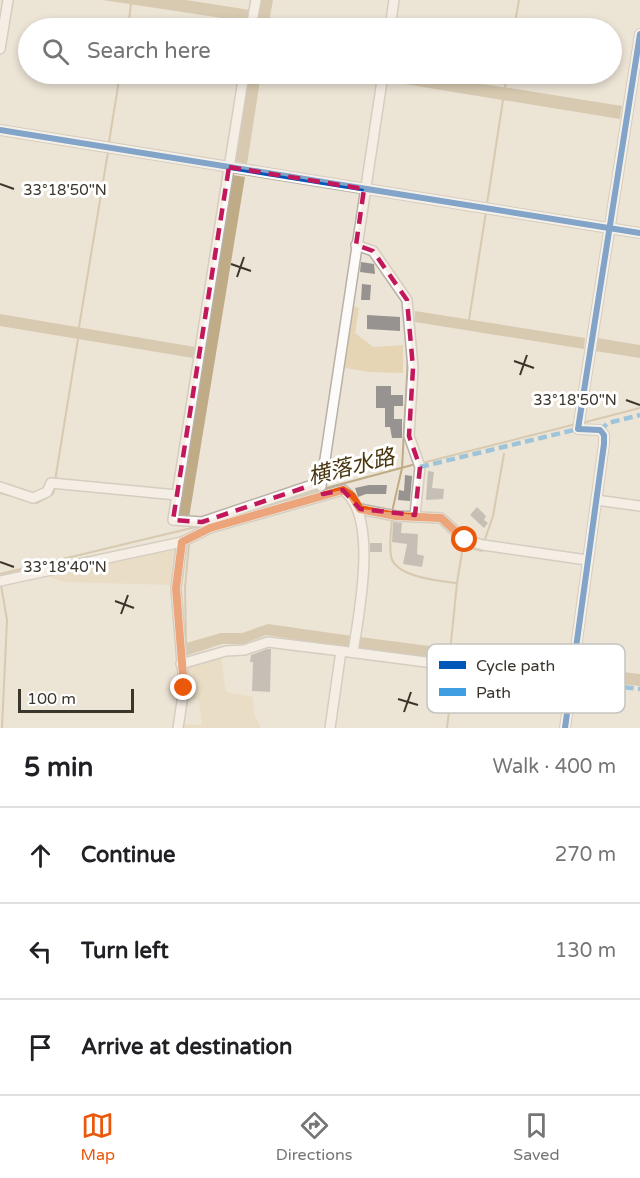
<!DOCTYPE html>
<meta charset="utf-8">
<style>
body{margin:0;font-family:"Varela Round","Noto Sans JP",sans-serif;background:#f2f2f2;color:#202124}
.scale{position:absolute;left:18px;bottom:15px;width:116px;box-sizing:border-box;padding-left:6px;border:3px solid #3b362c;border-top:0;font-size:16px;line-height:21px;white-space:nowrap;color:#3b362c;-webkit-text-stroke:4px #fff;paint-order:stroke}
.stop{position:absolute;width:18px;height:18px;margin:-14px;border:4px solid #ea580c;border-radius:50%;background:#fff}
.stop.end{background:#ea580c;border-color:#fff;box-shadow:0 2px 6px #0008}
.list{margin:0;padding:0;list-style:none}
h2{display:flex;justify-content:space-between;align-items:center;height:78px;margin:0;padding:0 24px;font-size:26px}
h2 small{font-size:20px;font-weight:400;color:#757577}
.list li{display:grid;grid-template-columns:39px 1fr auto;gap:18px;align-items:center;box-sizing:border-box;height:96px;padding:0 24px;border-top:2px solid #e0e0e0}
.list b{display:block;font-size:22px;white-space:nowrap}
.list em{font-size:20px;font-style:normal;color:#757577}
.icon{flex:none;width:33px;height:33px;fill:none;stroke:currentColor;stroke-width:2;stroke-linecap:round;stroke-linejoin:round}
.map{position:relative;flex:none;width:640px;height:728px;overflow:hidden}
.search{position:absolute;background:#fff;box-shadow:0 3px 9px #0003;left:18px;right:18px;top:18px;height:66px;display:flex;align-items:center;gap:15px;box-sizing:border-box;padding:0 21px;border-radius:33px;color:#757577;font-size:22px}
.sheet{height:366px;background:#fff}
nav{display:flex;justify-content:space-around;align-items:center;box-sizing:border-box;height:84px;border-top:2px solid #e0e0e0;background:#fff;font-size:16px;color:#757577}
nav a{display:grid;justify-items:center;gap:3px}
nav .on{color:#ea580c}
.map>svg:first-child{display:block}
</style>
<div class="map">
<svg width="640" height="728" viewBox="0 0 640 728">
<rect width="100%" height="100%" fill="#ece4d6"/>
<!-- green -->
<g fill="#e6d5b4">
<path d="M350 305 359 308 355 333 373 347 403 345V373L369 372 340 367Z"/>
<path d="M178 545 172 585 64 582 49 577 61 572Z"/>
<path d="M221 658 226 692 253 697 254 714 261 728H180V724L202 725 199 700 187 697V668Z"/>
</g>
<!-- water -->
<g fill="#bfab85">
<path d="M103 0H186L250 10 248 22Z"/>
<path d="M260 0H273L268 28H255Z"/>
<path d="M249 74H261L247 164 235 161Z"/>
<path d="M387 74H421L622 106 620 119 386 81Z"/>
<path d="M233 175 245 177 189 518 177 516Z"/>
<path d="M415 311 585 338 584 349 415 322Z"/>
<path d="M0 314 195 347 193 358 0 326Z"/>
<path d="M597 338 640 345V358L595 351Z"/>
<path d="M268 624 352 636 350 648 266 635 244 644H222L185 656 186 643 221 633H242Z"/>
<path d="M360 637 568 664 566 676 359 649Z"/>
<path d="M580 667 640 674V686L578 679Z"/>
</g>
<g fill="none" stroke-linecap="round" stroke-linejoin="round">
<!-- stream -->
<g stroke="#bfab85" stroke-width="2">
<path d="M128 28 131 4"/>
<path d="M514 28 519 0"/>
<path d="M505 87 507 74"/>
<path d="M109 142 120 74"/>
<path d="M487 204 503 100"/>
<path d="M469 320 486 212"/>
<path d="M79 327 108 152"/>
<path d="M582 423 640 408"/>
<path d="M422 463 576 424"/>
<path d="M55 481 78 339"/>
<path d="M0 493 16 497"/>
<path d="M282 500 416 464"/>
<path d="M33 502 37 503 53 494 55 487"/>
<path d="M392 512 402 468 408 358"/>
<path d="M392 518C391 530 389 544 391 556 394 577 440 581 457 583L450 652"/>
<path d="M484 542 493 516 504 454"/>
<path d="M0 574 200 526"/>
<path d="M457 583 463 546 482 551 483 548"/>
<path d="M1 585 7 620 2 728"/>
<path d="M186 644 185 587 189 545"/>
<path d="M447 728 454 670"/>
</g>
</g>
<!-- building -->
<g fill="#969391">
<path d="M361 262 374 264 375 274 360 272Z"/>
<path d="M362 284 371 285 370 300H361Z"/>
<path d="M367 315 400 317V331L367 329Z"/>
<path d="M376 386H391V395H403V406H394V419H402V438H392L390 427H385V408H376Z"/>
<path d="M428 471 434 472 432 488 444 489 443 499 426 500Z"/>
<path d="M405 475 412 476 410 501 398 500 399 490 404 491Z"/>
<path d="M369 485H387L386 494H366L358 497 355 488Z"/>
<path d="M477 507 486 516 484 520 488 523 484 528 470 515Z"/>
<path d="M393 522 402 523 401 533 418 534 417 554 424 556 422 567 403 564 407 544 392 542Z"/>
<rect x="370" y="543" width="12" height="9"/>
<path d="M267 649H271L270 692 252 691 253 662H250L251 655Z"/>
</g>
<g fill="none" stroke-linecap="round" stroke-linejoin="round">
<!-- street casing -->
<g stroke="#b8b1a7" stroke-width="12">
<g id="street">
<path d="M251 28 256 0"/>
<path d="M390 28 394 0"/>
<path d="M0 49 8 0"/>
<path d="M244 74 173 520 202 522 321 482"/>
<path d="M0 130 640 233"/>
<path d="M356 245 373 251 407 300 413 368 409 436 420 467 415 515"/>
<path d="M321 486 383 74"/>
<path d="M0 487 33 498 47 492 51 483 177 495"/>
<path d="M596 500 640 506"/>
<path d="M360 509 396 516 441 518 465 540 483 545 587 560"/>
<path d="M0 581 182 542 210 528 343 490C379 515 359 613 353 652"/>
<path d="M181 664 226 651 244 650 268 642 341 651"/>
<path d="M178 728 184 688 176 588 182 542"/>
<path d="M330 728 341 651 571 681"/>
<path d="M565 728 604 444V435L600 430 578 429 640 34"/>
</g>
</g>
<!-- street -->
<use href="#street" stroke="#fcfbf9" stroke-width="9"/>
<!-- quiet -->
<g stroke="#3f9ee1" stroke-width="4.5" stroke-dasharray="9 4.5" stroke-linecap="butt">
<path d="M600 430 608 423 640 415"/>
<path d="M420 467 578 429"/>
<path d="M571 681 640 689"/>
</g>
<!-- cycleway casing -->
<g stroke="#fff" stroke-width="10">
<g id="cycleway">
<path d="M0 130 640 233"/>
<path d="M565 728 604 444V435L600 430 578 429 640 34"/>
</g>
</g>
<!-- cycleway -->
<use href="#cycleway" stroke="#0057b8" stroke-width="6"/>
</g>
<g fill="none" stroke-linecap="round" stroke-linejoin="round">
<!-- route -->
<path stroke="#ea580c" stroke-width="8" d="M184 688 176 588 182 542 210 528 343 490 352 496 360 509 396 516 441 518 465 540"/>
</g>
<!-- marked area -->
<path d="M0 0H640V728H0ZM229 167 364 189 356 245 373 251 407 300 413 368 409 436 420 467 415 515 360 509 343 490 323 494 321 482 202 522 173 520Z" fill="#ece4d6" fill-opacity=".55" fill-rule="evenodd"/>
<path fill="none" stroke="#c2185b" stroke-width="4.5" stroke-dasharray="12 8" stroke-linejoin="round" d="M229 167 364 189 356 245 373 251 407 300 413 368 409 436 420 467 415 515 360 509 343 490 323 494 321 482 202 522 173 520Z"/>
<!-- ticks -->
<path fill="none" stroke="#3b362c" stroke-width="2" d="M0 184 14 189M231 264 251 271M237 277 244 257M514 361 534 368M520 375 527 355M626 400 640 405M0 562 14 567M115 601 134 608M121 614 128 595M398 699 418 705M404 712 411 692"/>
<g text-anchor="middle" stroke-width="6" stroke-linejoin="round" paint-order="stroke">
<!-- water labels -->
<g font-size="22" font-style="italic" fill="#4a360e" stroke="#fff">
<text transform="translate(351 466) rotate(-14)" y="8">横落水路</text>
</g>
</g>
<!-- legend -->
<rect x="427" y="644" width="198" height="69" rx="9" fill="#fff" stroke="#c4c3c0" stroke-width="1.5"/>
<rect x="439" y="661" width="27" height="8" fill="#0057b8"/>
<rect x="439" y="688" width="27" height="8" fill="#3f9ee1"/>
<g font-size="16" fill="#3b362c">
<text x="476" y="671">Cycle path</text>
<text x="476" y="698">Path</text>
</g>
<g font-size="15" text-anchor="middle" fill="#3b362c" stroke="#fff" stroke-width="6" stroke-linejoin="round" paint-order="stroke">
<text x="65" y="195">33°18'50"N</text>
<text x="575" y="405">33°18'50"N</text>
<text x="65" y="572">33°18'40"N</text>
</g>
</svg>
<div class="scale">100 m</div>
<div class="stop" style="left:465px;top:540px"></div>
<div class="stop end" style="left:184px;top:688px"></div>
<div class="search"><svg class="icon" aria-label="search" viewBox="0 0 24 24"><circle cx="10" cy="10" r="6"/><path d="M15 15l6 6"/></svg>Search here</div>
</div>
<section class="sheet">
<h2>5 min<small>Walk · 400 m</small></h2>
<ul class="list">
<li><svg class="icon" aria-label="ahead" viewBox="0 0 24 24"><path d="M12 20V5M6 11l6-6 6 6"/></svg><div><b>Continue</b></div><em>270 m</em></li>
<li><svg class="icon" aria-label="left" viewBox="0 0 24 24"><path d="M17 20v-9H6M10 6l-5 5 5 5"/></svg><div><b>Turn left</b></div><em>130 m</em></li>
<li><svg class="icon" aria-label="arrive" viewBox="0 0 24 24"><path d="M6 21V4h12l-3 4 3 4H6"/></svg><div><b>Arrive at destination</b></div></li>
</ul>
</section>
<nav>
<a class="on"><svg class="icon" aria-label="map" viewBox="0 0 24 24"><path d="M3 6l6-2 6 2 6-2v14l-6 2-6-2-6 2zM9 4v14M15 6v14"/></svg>Map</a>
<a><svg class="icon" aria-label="directions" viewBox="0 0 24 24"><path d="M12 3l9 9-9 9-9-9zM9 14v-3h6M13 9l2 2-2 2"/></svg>Directions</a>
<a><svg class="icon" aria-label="saved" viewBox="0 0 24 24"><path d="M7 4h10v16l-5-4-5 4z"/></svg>Saved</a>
</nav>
